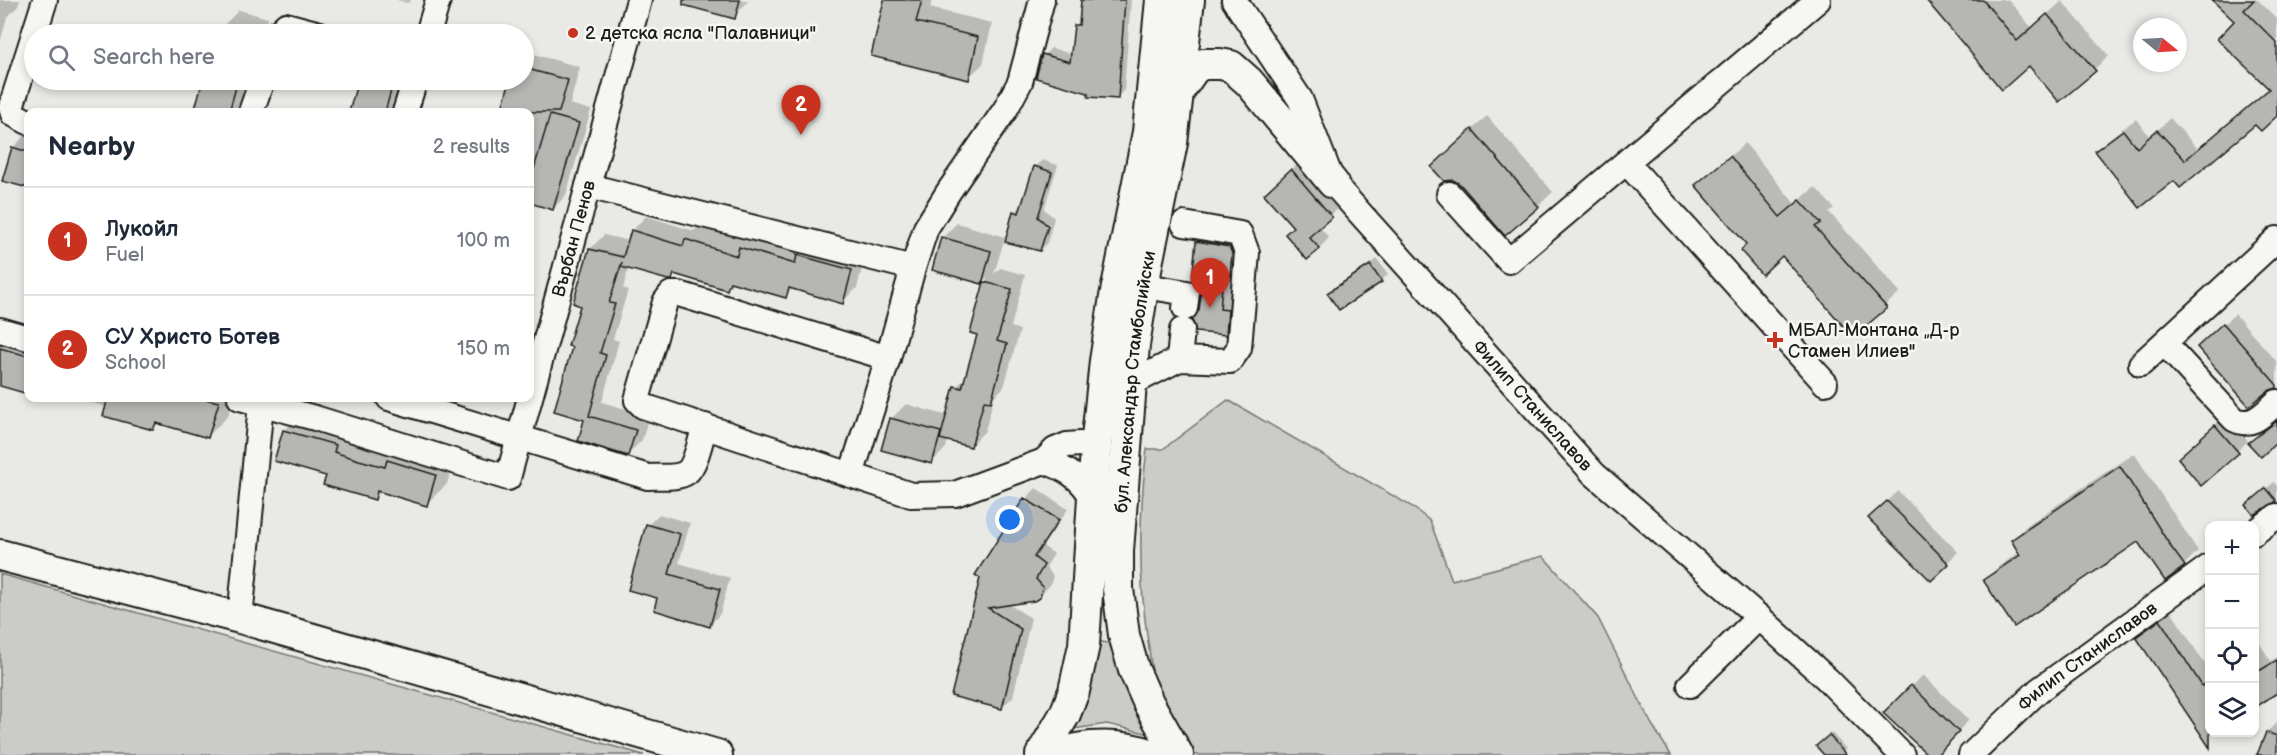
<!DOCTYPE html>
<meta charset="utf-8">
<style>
body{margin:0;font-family:"Balsamiq Sans",sans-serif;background:#f2f2f3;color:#1f2937}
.controls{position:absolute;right:18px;bottom:18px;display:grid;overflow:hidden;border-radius:12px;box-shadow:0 3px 9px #0003}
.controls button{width:54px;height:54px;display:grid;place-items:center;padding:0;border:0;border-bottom:2px solid #e0e1e3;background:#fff;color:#1f2937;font:30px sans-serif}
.compass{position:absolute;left:2133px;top:18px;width:54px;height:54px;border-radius:50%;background:#fff;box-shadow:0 3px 9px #0003;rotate:108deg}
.you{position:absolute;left:1010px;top:520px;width:21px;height:21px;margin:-15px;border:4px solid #fff;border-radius:50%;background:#1a73e8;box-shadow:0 0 0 9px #1a73e833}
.badge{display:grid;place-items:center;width:39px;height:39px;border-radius:50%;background:#c8321e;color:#fff;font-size:20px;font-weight:700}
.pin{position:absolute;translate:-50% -50px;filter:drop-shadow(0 2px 3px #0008)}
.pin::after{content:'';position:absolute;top:32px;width:21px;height:18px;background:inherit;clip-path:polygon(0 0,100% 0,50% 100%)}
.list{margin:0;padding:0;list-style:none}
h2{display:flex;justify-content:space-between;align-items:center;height:78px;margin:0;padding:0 24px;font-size:26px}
h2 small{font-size:20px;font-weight:400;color:#747a83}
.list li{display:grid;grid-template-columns:39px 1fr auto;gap:18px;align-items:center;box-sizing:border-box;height:108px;padding:0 24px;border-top:2px solid #e0e1e3}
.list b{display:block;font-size:22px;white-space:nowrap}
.list p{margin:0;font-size:20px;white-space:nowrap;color:#747a83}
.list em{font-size:20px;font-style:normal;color:#747a83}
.icon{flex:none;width:33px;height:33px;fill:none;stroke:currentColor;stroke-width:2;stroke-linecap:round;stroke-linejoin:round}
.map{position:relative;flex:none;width:2277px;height:755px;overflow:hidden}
.search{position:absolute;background:#fff;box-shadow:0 3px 9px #0003;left:24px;top:24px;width:510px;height:66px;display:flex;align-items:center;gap:15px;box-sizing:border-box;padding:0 21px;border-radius:33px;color:#747a83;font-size:22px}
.panel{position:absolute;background:#fff;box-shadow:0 3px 9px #0003;left:24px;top:108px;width:510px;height:294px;border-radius:12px}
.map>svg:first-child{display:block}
</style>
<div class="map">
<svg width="2277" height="755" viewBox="0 0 2277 755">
<rect width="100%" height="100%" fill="#e9e9e5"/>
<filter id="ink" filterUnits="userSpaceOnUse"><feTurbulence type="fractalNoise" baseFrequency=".0167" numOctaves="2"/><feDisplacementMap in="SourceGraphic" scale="12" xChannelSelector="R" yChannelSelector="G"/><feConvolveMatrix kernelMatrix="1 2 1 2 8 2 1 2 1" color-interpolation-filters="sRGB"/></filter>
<g filter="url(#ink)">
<!-- green -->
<g fill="#cbcbc7" stroke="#747472" stroke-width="1.5">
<path d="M1228 400 1411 506 1430 521 1452 580 1543 556 1598 618 1651 723 1671 755H1195C1177 731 1161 703 1153 674 1150 664 1150 652 1148 642 1138 578 1139 513 1147 449H1163Z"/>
<path d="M0 574 644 755H0Z"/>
<path d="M1097 641 1113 644 1150 734 1107 724 1066 730Z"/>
</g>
<!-- shadow -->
<g fill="#0003">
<path d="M0 0H20L18 6 7 17 0 43Z"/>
<path d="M396 0H411L408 3Z"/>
<path d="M698 0H749L734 17Z"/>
<path d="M885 0H932L930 8 992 23 983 64 968 78Z"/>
<path d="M1082 0H1131L1124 90 1117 97 1090 92 1044 55 1051 48 1072 54 1075 26 1081 20Z"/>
<path d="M1928 0H2009L2032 28 2062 1 2109 56 2059 100 2029 64Z"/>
<path d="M2214 0H2258L2277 19V114L2255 123 2174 179 2097 151 2110 138 2136 119 2150 137 2170 118 2198 149 2270 88 2237 21Z"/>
<path d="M239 10 268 18 264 34H217L219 30Z"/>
<path d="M529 53 580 67 570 104 591 110 566 195 553 209 533 203 530 212V112H502L511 80H524V58Z"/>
<path d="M205 80H251L242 112H196Z"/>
<path d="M360 80H408L399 112H350Z"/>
<path d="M1487 116 1553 192 1506 234 1447 153Z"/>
<path d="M28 132V187L4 180 13 148Z"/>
<path d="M1745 143 1795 204 1815 187 1834 208 1829 212 1900 292 1853 335 1782 254 1748 244 1698 185Z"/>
<path d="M1042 160 1058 165 1044 209 1054 218 1047 243 1040 250 1015 212 1023 205 1035 167Z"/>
<path d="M1302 160 1341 206 1319 226 1329 238 1319 248 1294 227 1276 184Z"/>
<path d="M646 216 694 231 700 225 748 241 755 234 865 256 857 288 842 302 793 288 785 297 733 282 727 288 677 273 672 278 629 267 623 288 628 290 613 339 619 341 602 402 649 416 642 440 628 454 586 419 574 346 590 249 604 235 629 241 632 231Z"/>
<path d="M957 223 1005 237 994 274 1000 268 1025 275 1011 327 1020 330 1004 387 994 397 985 431 970 446 948 439 946 448 931 463 883 449 892 418 906 404 948 416 956 387 967 376 978 334 972 332 987 277 982 282 942 238Z"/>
<path d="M1208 230 1240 236V263L1233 271 1230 299 1238 300 1236 322 1225 333 1200 311 1203 294 1197 241Z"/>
<path d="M1377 259 1388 274 1381 281 1340 308 1329 293 1336 286Z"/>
<path d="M2235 314 2277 362V387L2210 336Z"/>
<path d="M0 322 28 331V393L0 384Z"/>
<path d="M75 398H234L228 416 208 436 159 422 153 428 107 407Z"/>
<path d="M304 410 455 455 447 484 426 504 382 491 374 498 328 475 284 431Z"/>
<path d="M2226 415 2250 443 2277 420V440L2261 455 2248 441 2201 484 2190 448Z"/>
<path d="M2134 453 2198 551 2184 565 2165 579 2138 540 1985 580 1999 566 2020 552 2013 540 2026 526Z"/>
<path d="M2274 482 2277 486V499L2255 513V498Z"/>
<path d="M1036 488 1068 509 1043 546 1054 554 1046 567 1053 576 1050 585 1039 597 1008 604 1031 618 1013 697 1002 707 953 695 1026 499Z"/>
<path d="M1898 491 1958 552 1931 579 1870 518Z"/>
<path d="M659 514 690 523 679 563 730 578 720 614 710 625 659 596 648 525Z"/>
<path d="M2171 611 2210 672V732H2213L2205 738 2138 637Z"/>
<path d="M2254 635 2271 661 2277 657V691L2254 706Z"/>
<path d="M1923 675 1969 720 1935 755H1931L1886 713Z"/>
<path d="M2277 722V755H2254L2261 748 2267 732Z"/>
<path d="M1832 733 1846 749 1839 755H1826L1818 746Z"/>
</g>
<!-- building -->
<g fill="#b6b6b3" stroke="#1c1c1c" stroke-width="1.5">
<path d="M683 0H740L735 19 683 5Z"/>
<path d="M884 0H922L916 22 978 37 969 80 871 56Z"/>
<path d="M1081 0H1125L1118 99 1088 97V93L1036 78 1042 54 1070 62 1074 25H1079Z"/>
<path d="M1926 0H1983L2017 41 2047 14 2096 71 2059 102 2029 66 2002 90Z"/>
<path d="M2212 0H2254L2244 10 2277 43V116L2261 131 2255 125 2180 188 2174 181 2140 208 2095 151 2123 130 2137 148 2157 130 2185 160 2269 89 2217 39 2234 21Z"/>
<path d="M524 68 568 80 559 112H501L510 80H524Z"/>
<path d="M203 80H238L229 112H194Z"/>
<path d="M358 80H394L385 112H349Z"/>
<path d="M550 115 579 123 553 210 530 203V182Z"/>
<path d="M1472 129 1539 207 1505 236 1460 184 1453 180 1444 181 1431 167Z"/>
<path d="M12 147 28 152V188L2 181Z"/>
<path d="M1730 156 1780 217 1800 200 1821 223 1815 227 1887 308 1853 337 1782 256 1762 275 1741 251 1746 244 1695 185Z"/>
<path d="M1034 166 1052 172 1038 217 1048 226 1040 251 1005 242 1013 211 1019 213Z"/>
<path d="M1291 169 1332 217 1309 237 1320 249 1307 260 1285 234 1293 227 1264 194Z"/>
<path d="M631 230 683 246 685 239 737 256 739 247 795 264 797 255 852 270 843 304 789 288 786 298 730 282 727 290 674 274 672 280H668L621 267 622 262 609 303 615 304 600 353 606 355 589 416 636 430 628 456 578 441 584 420 554 411 572 347 568 346 580 306 573 303 589 249 623 257Z"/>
<path d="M941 237 991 251 982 284 932 270Z"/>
<path d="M1196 241 1229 247 1232 253 1230 276 1223 275 1220 309 1228 310 1226 335 1196 332 1192 320 1199 310 1201 295 1200 287 1192 280Z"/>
<path d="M1370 265 1382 282 1339 310 1327 293Z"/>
<path d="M984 282 1012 289 997 341 1007 344 991 402 984 401 971 447 940 439 954 386 962 388 977 335 970 333Z"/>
<path d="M2223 323 2277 385V388L2268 391 2249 406 2197 347Z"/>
<path d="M0 348 28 356V394L0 386Z"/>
<path d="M108 398H201L219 402 208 438 156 423 153 430 103 416Z"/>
<path d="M890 418 941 432 932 464 881 450Z"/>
<path d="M2277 421V442L2261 457 2248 443Z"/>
<path d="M2215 425 2239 453 2201 486 2178 458Z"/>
<path d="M283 430 336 445 334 452 359 460 385 467 387 460 436 475 427 506 377 491 375 500 323 485 326 476 274 461Z"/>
<path d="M2120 466 2171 547 2185 566 2165 581 2138 542 2014 627 1983 580 2020 555 2011 540Z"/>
<path d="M2266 488 2277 501 2254 515 2246 505Z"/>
<path d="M1024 498 1059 520 1034 557 1044 565 1036 579 1043 587 1040 598 1034 601 988 608 1021 629 1002 709 951 696 980 578 975 575Z"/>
<path d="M1887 501 1949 564 1931 581 1868 518Z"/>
<path d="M646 524 680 534 669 574 720 589 710 627 654 610 657 598 628 590Z"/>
<path d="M2160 620 2202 686 2210 681V748L2136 637Z"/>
<path d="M2277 660V693L2254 708V674Z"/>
<path d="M1911 685 1959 732 1937 755H1928L1883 713Z"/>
<path d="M2266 732 2277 736V755H2257Z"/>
<path d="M1829 735 1846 755H1824L1816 746Z"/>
</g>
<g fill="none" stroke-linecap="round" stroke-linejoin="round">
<!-- minor casing -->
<g stroke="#1c1c1c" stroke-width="28">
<g id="minor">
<path id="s1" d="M1234 0 1300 99 1333 183 1594 474 1759 617 1827 679 1902 755"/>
<path d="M277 34 286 25 320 34"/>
<path d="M428 34 438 0"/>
<path d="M251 112 262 80"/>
<path d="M405 112 415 80"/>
<path d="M28 122 13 114 11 107 45 0"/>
<path d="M1627 163 1825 383"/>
<path d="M588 186 913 268 926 228 949 191 1005 110 1020 82 1042 0"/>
<path d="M1449 194 1509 261 1818 0"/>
<path d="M1127 283 1187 293 1185 308"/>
<path d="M0 330 28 338"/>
<path d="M2165 344 2234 419C2252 429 2264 413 2277 402"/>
<path d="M888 358 679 294H671L665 302 637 400 643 406 911 495 955 494 1044 461 1055 450 1067 445 1080 444 1096 448"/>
<path d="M1179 359 1182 330"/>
<path d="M2141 364 2277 239"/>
<path d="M1130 384 1179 359 1230 361 1239 348 1247 253 1240 234 1184 224"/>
<path id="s2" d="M240 398 315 418 508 478 639 0"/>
<path d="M389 398 648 477C659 476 678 479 687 472 696 465 701 437 705 426"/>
<path d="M1044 461C1065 468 1082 478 1092 498"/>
<path d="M851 475 888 358 913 268"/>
<path d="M2254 533 2277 516"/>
<path d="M240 618 261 404"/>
<path d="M1690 685 1759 617"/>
<path id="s3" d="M1971 755 2039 690 2210 566"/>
</g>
</g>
<!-- major casing -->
<g stroke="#1c1c1c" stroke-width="34">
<g id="major">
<path d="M1178 92 1194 69 1203 64H1220L1231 66 1249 82 1333 183"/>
<path d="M0 555 240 618 717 755"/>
<path d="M1041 755 1065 714 1074 691 1084 645 1096 448 1105 361 1115 297 1148 132 1161 0"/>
<path d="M1056 755C1089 743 1120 744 1153 755"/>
<path id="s4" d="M1178 755 1149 704 1134 670 1124 635 1118 589V551L1134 345 1147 264 1172 143 1189 0"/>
</g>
</g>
<!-- minor -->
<use href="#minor" stroke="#f6f6f2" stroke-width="24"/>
<!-- major -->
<use href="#major" stroke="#f6f6f2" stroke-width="30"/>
</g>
</g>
<!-- markers -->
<g fill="#c8321e" stroke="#f6f6f2" stroke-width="2">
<circle cx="573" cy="33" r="6"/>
<path d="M1772 331h6v6h6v6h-6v6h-6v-6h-6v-6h6z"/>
</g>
<g text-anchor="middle" stroke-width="5" stroke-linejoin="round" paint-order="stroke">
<!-- poi labels -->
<g font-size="18" fill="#1c1c1c" stroke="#f6f6f2" text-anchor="start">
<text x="585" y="39">2 детска ясла "Палавници"</text>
<text x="1788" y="336">МБАЛ-Монтана „Д-р<tspan x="1788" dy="21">Стамен Илиев"</tspan></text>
</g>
<!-- street labels -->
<g font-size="18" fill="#1c1c1c" stroke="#f6f6f2">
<text dy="6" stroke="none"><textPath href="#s2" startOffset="528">Върбан Пенов</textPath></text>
<text dy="6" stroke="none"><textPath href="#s4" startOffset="387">бул. Александър Стамболийски</textPath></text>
<text dy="6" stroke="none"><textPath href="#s1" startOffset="508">Филип Станиславов</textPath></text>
<text dy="6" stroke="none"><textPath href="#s3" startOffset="153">Филип Станиславов</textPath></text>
</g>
</g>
</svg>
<div class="controls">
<button>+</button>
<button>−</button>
<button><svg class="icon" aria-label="locate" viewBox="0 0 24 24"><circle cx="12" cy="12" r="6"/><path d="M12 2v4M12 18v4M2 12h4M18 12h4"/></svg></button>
<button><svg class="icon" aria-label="layers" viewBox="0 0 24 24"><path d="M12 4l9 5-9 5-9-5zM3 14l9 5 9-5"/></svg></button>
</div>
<svg class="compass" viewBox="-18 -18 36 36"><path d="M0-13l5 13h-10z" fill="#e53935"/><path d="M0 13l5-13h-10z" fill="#747a83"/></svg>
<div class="you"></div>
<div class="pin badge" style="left:1210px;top:308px">1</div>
<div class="pin badge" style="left:801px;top:135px">2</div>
<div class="search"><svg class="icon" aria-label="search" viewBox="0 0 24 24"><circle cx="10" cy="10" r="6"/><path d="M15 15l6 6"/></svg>Search here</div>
<section class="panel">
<h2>Nearby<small>2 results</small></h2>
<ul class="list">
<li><span class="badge">1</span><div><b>Лукойл</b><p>Fuel</p></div><em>100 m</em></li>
<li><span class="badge">2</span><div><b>СУ Христо Ботев</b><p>School</p></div><em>150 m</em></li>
</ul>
</section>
</div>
